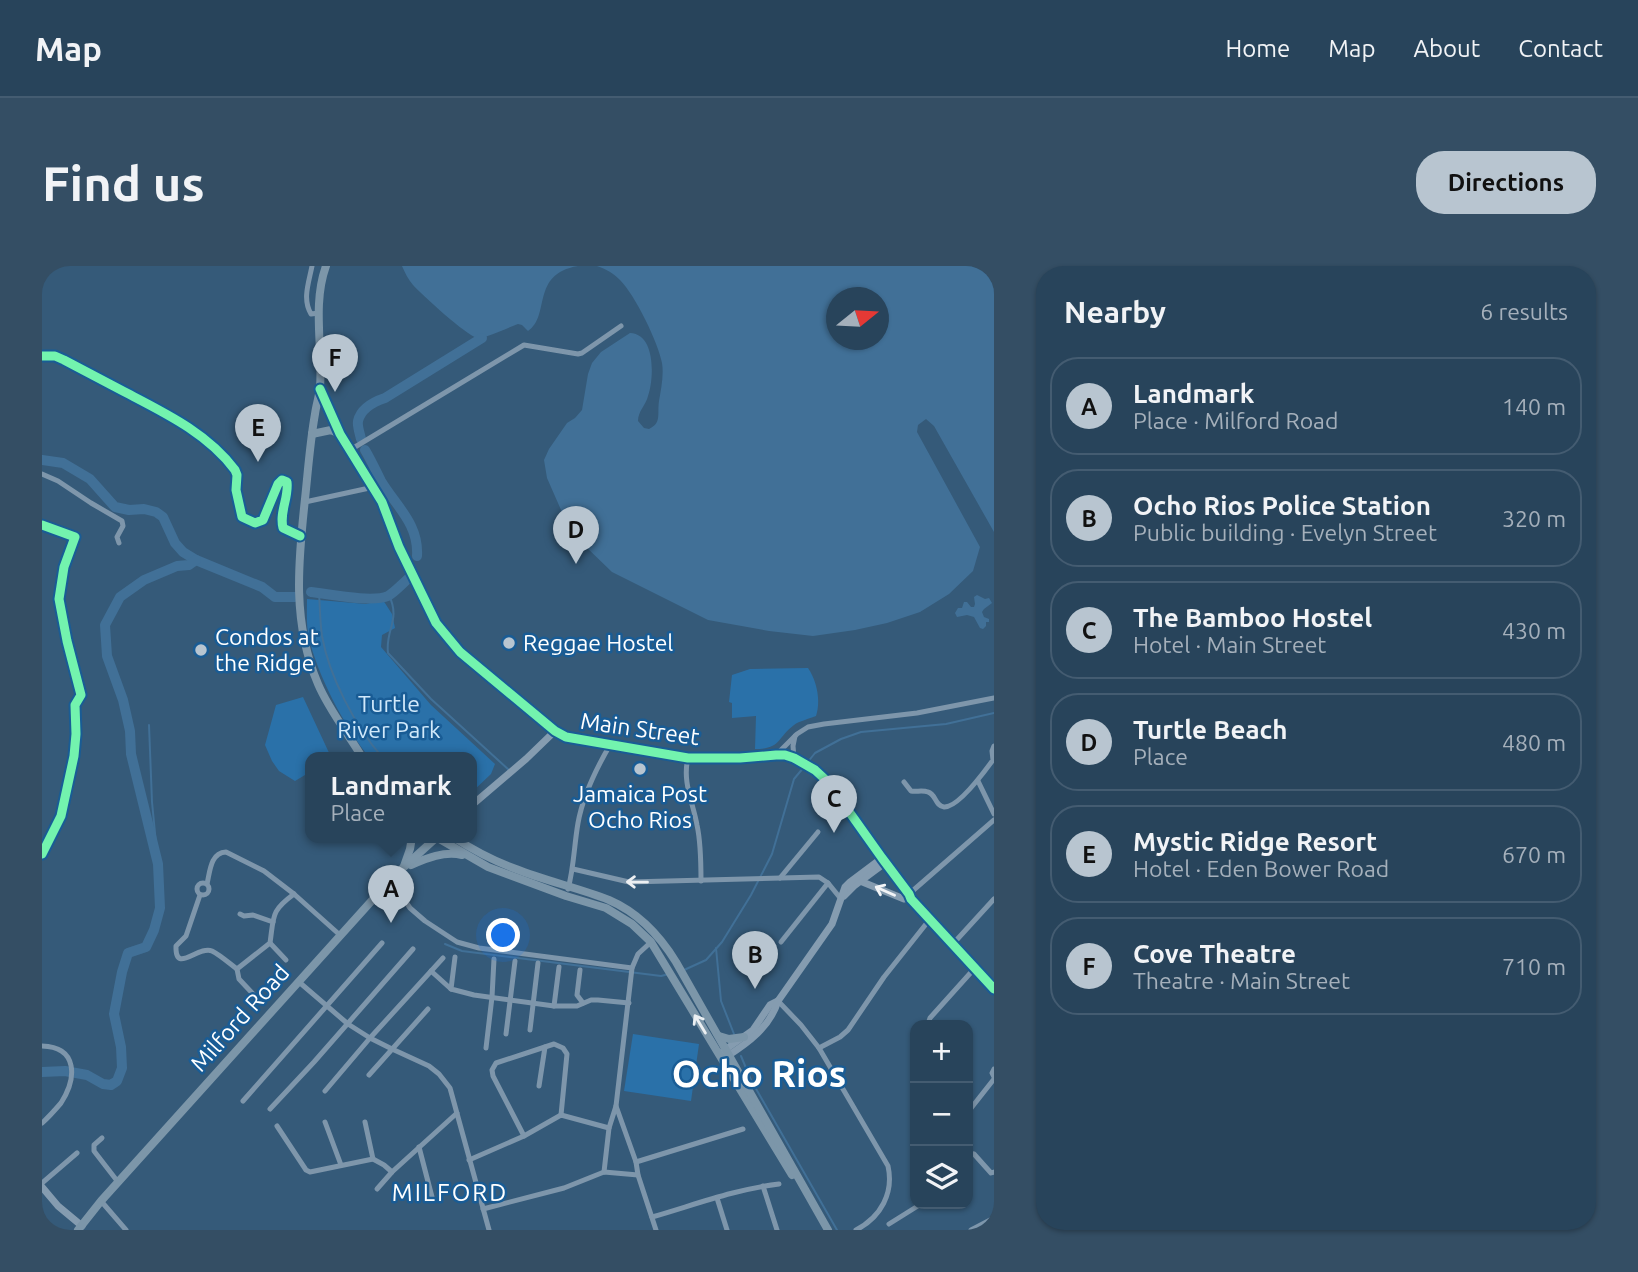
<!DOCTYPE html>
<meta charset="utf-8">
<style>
body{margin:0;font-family:Ubuntu,sans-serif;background:#344e64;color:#f1f3f6}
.controls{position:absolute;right:21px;bottom:21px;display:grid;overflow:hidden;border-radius:14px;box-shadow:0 2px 5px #0004}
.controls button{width:63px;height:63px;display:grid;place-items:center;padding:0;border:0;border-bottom:2px solid #445c71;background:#28445b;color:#f1f3f6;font:35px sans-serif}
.compass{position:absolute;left:784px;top:21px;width:63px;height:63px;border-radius:50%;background:#28445b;box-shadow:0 2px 5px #0004;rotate:72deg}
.you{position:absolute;left:462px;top:670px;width:24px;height:24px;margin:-18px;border:5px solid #fff;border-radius:50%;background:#1a73e8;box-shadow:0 0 0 10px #1a73e833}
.badge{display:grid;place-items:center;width:46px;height:46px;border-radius:50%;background:#b8c5d0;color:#111;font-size:23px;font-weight:700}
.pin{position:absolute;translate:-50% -58px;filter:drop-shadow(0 2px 4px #0008)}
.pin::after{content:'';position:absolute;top:37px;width:24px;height:21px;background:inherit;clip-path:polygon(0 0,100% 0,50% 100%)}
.popup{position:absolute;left:263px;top:486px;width:172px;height:91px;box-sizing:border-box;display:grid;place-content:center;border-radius:14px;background:#28445b;filter:drop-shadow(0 2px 5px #0005);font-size:23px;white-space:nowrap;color:#a5b0bb}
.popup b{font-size:26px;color:#f1f3f6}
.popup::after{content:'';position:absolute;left:50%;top:100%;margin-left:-14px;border:14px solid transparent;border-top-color:#28445b}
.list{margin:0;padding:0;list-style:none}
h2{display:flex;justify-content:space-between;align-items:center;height:91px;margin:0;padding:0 28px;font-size:30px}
h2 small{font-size:23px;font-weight:400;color:#a5b0bb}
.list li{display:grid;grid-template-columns:46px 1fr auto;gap:21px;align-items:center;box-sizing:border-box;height:98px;margin:0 14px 14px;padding:0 14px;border:2px solid #445c71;border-radius:28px}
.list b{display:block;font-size:26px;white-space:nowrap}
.list p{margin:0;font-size:23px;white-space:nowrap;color:#a5b0bb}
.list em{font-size:23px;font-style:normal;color:#a5b0bb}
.icon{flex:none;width:38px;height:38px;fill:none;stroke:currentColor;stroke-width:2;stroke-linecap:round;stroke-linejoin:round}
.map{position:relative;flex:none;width:952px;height:964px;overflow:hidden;border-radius:28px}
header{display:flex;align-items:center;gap:42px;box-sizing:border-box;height:98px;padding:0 35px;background:#28445b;border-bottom:2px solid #445c71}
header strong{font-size:33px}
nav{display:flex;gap:38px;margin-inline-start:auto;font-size:24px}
.intro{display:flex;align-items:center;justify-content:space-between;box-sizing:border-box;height:168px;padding:0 42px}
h1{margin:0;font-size:49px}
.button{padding:18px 32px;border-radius:28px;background:#b8c5d0;color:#111;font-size:24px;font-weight:700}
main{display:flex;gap:42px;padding:0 42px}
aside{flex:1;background:#28445b;border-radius:28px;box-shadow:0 2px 5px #0004}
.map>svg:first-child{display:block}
</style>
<header>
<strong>Map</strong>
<nav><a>Home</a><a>Map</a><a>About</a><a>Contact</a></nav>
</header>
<div class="intro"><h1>Find us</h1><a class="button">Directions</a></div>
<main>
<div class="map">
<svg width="952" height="964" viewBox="0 0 952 964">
<rect width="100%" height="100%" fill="#355a79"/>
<!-- green -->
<g fill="#2a71a9">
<path d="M265 333 324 338 341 334 350 348 353 362 340 369 339 381 389 439 453 498 449 508 430 526V491H327C303 462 275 408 267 372 264 359 265 345 265 333Z"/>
<path d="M766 402C775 415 779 435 774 450 767 453 757 455 752 459 735 472 739 483 713 483L714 450 690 452V437L687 436 690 409 708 403Z"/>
<path d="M261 431 289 491H268V506L253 515 237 505 230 495 223 479 234 439Z"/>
<path d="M591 768 657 778 649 835 582 825Z"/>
</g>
<!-- water -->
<g fill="#417097" fill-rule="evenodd">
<path d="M360 0H536C488 8 509 50 486 65L480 59 476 58C467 61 443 73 435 72 424 69 380 29 371 19 366 13 363 7 360 0Z"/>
<path d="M555 0H952V266L892 160 884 153 876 159 875 166 938 281 931 305 907 328 878 346 845 357 813 364 771 370 727 365 666 354 570 306 542 279 523 253 505 212 502 194 507 183 525 157 533 152 540 144 546 108 550 97 559 86 588 67C614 68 612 113 606 130 604 139 596 145 596 155L602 162 607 163C620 157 615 148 617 135 619 123 622 109 620 97 616 76 593 29 578 14 571 7 564 3 555 0ZM794 32H836V74H794Z"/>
<path d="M935 329 943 333 947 332 950 337 942 343 940 346 942 351 947 353V356H944V360L941 363 938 362 932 351 925 349 915 351 913 347 916 342H920L922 336H925L929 341H932L933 338 932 331Z"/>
</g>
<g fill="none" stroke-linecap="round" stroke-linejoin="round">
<!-- stream -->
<g stroke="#417097" stroke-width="2">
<path d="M277 327C278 342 278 356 280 370 287 410 313 460 340 491"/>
<path d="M347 329C359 355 343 363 346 387L389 433 467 504"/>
<path d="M107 459 110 536 116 598"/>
<path d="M765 497 773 487 799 473 819 466 904 458 952 447"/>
<path d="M403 678 420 685 619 710 627 708"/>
<path d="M674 682 679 735 692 768"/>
<path d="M642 704 664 694 680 676 709 629 730 588 752 513 762 501"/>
<path d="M699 790 709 814 795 964"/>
</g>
<!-- river -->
<g stroke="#417097" stroke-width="10">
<path d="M319 173C318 168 315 160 316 155 319 142 331 136 343 132L440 72"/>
<path d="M323 184C329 194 334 205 339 215 354 240 377 258 375 290"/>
<path d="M0 194 21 197 48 213 73 241 87 244 102 243 114 246 121 251 133 277 141 286 154 294 220 321 233 331H253"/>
<path d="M269 326C287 328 330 337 346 330 353 326 361 317 367 312"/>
<path d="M0 806 23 805 45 809 61 818 69 819 75 815 80 802 79 781 72 748 80 706 86 687 104 681 112 664 118 642 116 598 89 488 88 465 81 434 65 390 63 359 78 331 102 314 135 300 147 299 154 294"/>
</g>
<!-- street -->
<g stroke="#7e96ab" stroke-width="5">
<path d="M270 0C267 16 260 33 269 48L277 47"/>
<path d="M0 90H13L22 94C41 104 60 114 79 124 119 145 165 166 193 204L195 209 194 224 200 251 213 257 221 254 236 218 240 214 245 216C247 232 237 246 241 262L258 270"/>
<path d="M308 184 482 79 536 88 540 87 579 60"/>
<path d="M0 208 16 215 49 237 80 255 81 260 75 271 77 277"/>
<path d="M263 236 332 221"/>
<path d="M0 259 33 271 22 301 17 333 25 375 39 429 33 439 34 468 32 490 19 550 0 588"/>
<path d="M734 489 755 468 766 461 782 458 875 447 952 432"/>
<path d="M646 492C640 516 651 536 655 559 659 577 659 596 659 615"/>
<path d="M752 492 751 480 753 470"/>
<path d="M936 515 952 548"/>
<path d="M862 516 869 525C874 526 881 524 886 526 894 528 893 540 902 541 916 542 943 505 951 494L950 485 952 480"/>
<path d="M531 603 587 616 777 611 786 617 799 633"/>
<path d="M352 610 361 617V626L364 636 368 642 383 655 415 676 437 682 590 702"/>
<path d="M738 612 776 566"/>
<circle cx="161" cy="623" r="6"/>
<path d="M165 618C168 606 168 587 184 586L222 605 252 628 299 670"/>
<path d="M526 623C532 601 532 580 536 557 541 529 554 503 568 479"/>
<path d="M867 628 952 554"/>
<path d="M158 629 144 670 134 680C133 709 156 679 170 685 178 689 187 697 195 703"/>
<path d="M198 648 202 650 211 649 231 656"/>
<path d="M739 676 786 617"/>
<path d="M228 677 244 694"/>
<path d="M910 679 952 633"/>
<path d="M413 691 409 723 432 729 512 740H535L549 734H556L587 737"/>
<path d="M195 703 228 677C232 649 229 645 252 628"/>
<path d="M195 703 197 713 212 729"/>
<path d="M538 704 535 729 541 737"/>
<path d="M389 705 409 723"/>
<path d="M257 716 306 758 328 772 350 783 387 800 397 808 408 822 447 964"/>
<path d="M736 735 759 759 777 782 846 900C852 927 839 951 814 964"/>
<path d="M512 740 517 701"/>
<path d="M889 759 887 755 888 752 932 703"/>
<path d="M488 764 496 697"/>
<path d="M464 768 473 695"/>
<path d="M0 780C36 781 35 812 19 837 13 844 7 851 0 857"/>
<path d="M444 782 450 731 452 693"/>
<path d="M777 782 798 771 806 764 842 711 888 653"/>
<path d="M952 803 950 807 952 811"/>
<path d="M327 809 386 743"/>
<path d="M497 820 503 781"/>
<path d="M283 825 328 772 401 692"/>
<path d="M201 835 340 677"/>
<path d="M574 840 594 896 596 909 614 964"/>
<path d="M228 843 272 796 371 683"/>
<path d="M926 846 952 813"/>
<path d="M283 856 299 899"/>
<path d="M323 856 331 893"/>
<path d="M235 860 264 904 268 906 331 893 342 899 350 906"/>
<path d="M482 870 451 810 450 804 454 797 512 778 521 782 525 788 519 849"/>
<path d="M60 872 52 879V885L76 916"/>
<path d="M377 881 390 931"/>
<path d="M926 887 932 888 949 907 952 906"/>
<path d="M427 894 482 870 519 849 567 862"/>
<path d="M594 896 701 863"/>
<path d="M562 906 567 862 574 840 590 702 596 688 609 676"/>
<path d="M0 917 35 887"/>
<path d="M721 920 735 964"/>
<path d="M335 923 350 906 415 847"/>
<path d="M675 932 685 964"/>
<path d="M59 935 84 964"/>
<path d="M441 943 522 922 562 906 596 909"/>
<path d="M610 951C652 939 694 923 737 918"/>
<path d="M847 958 879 938"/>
<path d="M929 964 952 952"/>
</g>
<!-- secondary -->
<g stroke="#859cb0" stroke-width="7">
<path d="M278 124 298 168 340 236 357 281 394 357 418 386 513 465 524 471 646 492H698L734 489H743L752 492 773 504 786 516 840 592 867 628 869 633 952 723"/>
<path d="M430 539 484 493 513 465"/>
<path d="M818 615 862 633 868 632"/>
<path d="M802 630 812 620 843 597"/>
<path d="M677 788 711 764 728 739 736 735"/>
<path d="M684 791C706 777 728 761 736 735L790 658 803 621 808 616 840 592"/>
<path d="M0 921 16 940 40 960"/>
</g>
<!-- primary -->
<g stroke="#7c96a9" stroke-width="8">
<path d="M284 0C270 39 281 81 278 122 277 131 274 140 273 148 268 176 266 205 263 233 256 297 250 357 276 418 287 444 305 466 320 491"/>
<path d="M270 168 289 164 298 168"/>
<path d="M430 540V539"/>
<path d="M394 571 446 601 524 630 564 642 590 658 609 676 750 909"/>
<path d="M411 571C431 584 452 595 474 603 504 615 537 622 567 634 595 646 618 670 634 696L786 964"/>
<path d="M369 599C385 592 402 585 420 589"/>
<path d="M362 600 368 583 370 571"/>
<path d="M677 770 687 773 702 771"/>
<path d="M36 964 59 935 352 610 395 571"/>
</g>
<!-- cycleway casing -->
<g stroke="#195c95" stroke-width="13">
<g id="cycleway">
<path d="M0 90H13L22 94C41 104 60 114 79 124 119 145 165 166 193 204L195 209 194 224 200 251 213 257 221 254 236 218 240 214 245 216C247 232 237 246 241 262L258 270"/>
<path d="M278 123 298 168 340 236 357 281 394 357 418 386 513 465 524 471 646 492H698L734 489H743L752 492 773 504 786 516 840 592 867 628 869 633 952 723"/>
<path d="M0 259 33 271 22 301 17 333 25 375 39 429 33 439 34 468 32 490 19 550 0 588"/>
</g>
</g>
<!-- cycleway -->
<use href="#cycleway" stroke="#73f3ae" stroke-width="9"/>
</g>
<!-- one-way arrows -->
<defs><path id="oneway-shaft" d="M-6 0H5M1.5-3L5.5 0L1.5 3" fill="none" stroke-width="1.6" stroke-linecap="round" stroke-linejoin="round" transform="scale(1.75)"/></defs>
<use stroke="#eceff2" href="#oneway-shaft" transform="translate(595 616) rotate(-179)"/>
<use stroke="#f3f5f7" href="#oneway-shaft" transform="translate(843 625) rotate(-156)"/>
<use stroke="#ebeff2" href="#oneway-shaft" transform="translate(658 758) rotate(-121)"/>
<!-- markers -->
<g fill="#b8c5d0" stroke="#195c95" stroke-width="2.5">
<circle cx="467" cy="377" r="7"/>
<circle cx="159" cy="384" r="7"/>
<circle cx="598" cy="503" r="7"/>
</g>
<g text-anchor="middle" stroke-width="5" stroke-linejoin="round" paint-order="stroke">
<!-- poi labels -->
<g font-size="23" fill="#fff" stroke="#195c95" text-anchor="start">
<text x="173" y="379">Condos at<tspan x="173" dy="26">the Ridge</tspan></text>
<text x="481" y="385">Reggae Hostel</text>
<text x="598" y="536" text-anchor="middle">Jamaica Post<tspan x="598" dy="26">Ocho Rios</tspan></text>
</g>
<!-- park labels -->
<g font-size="23" fill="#d1e9fb" stroke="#195c95">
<text x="347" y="446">Turtle<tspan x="347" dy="26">River Park</tspan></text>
</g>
<!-- street labels -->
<g font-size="23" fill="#fff" stroke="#195c95">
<text transform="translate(598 463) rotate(8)" y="8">Main Street</text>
<text transform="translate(198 752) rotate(-48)" y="8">Milford Road</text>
</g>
<!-- neighbourhood labels -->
<g font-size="24" letter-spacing="2" fill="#fff" stroke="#195c95">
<text x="408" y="935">MILFORD</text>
</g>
<!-- town labels -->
<g font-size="37" font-weight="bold" fill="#fff" stroke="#195c95">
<text x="717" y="821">Ocho Rios</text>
</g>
</g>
</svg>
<div class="controls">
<button>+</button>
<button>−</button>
<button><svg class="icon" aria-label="layers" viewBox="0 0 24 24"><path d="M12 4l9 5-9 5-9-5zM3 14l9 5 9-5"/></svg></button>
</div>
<svg class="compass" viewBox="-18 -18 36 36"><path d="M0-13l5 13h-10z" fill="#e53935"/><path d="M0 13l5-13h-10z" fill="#a5b0bb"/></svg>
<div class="you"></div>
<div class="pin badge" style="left:349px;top:657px">A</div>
<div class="popup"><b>Landmark</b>Place</div>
<div class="pin badge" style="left:713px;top:723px">B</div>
<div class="pin badge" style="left:792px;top:567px">C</div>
<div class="pin badge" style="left:534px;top:298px">D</div>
<div class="pin badge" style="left:216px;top:196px">E</div>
<div class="pin badge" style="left:293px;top:126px">F</div>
</div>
<aside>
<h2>Nearby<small>6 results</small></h2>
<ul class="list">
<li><span class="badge">A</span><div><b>Landmark</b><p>Place · Milford Road</p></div><em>140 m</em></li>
<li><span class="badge">B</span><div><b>Ocho Rios Police Station</b><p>Public building · Evelyn Street</p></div><em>320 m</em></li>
<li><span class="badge">C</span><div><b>The Bamboo Hostel</b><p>Hotel · Main Street</p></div><em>430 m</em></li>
<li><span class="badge">D</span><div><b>Turtle Beach</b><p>Place</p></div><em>480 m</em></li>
<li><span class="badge">E</span><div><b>Mystic Ridge Resort</b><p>Hotel · Eden Bower Road</p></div><em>670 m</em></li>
<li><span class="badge">F</span><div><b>Cove Theatre</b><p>Theatre · Main Street</p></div><em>710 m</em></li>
</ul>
</aside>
</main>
